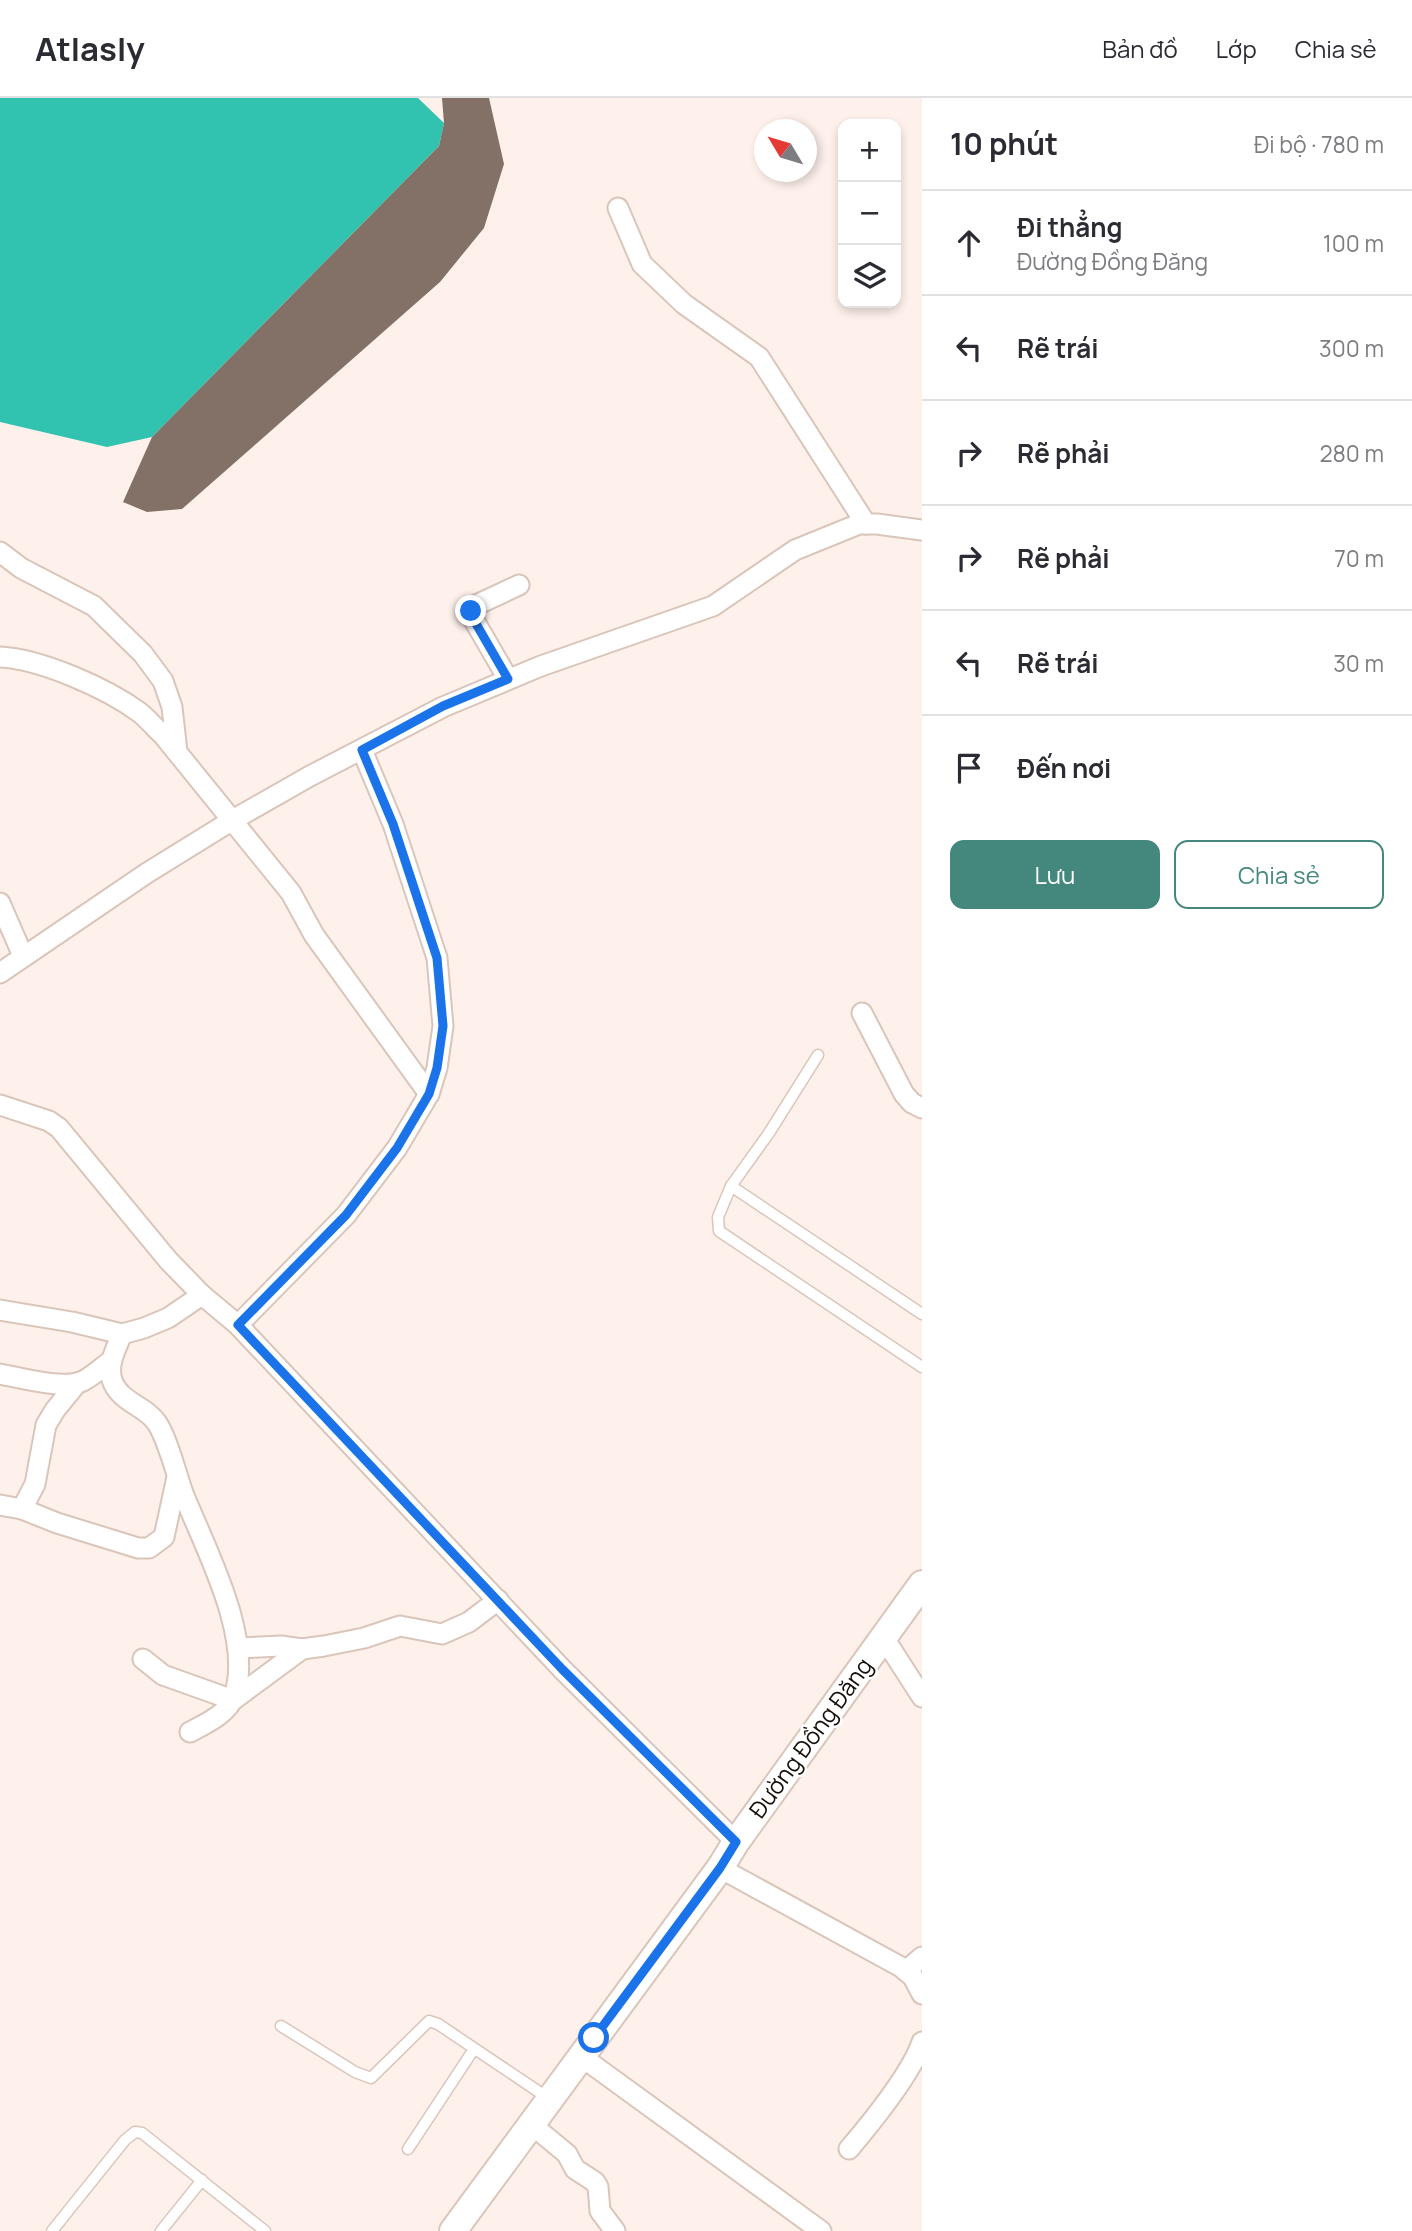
<!DOCTYPE html>
<html lang="vi">
<meta charset="utf-8">
<style>
body{margin:0;font-family:Manrope,sans-serif;background:#f2f2f3;color:#2b2b33}
.controls{position:absolute;right:21px;top:21px;display:grid;overflow:hidden;border-radius:14px;box-shadow:0 4px 10px #0003}
.controls button{width:63px;height:63px;display:grid;place-items:center;padding:0;border:0;border-bottom:2px solid #e1e1e2;background:#fff;color:#2b2b33;font:35px sans-serif}
.compass{position:absolute;left:754px;top:21px;width:63px;height:63px;border-radius:50%;background:#fff;box-shadow:0 4px 10px #0003;rotate:308deg}
.stop{position:absolute;width:21px;height:21px;margin:-16px;border:5px solid #1a73e8;border-radius:50%;background:#fff}
.stop.end{background:#1a73e8;border-color:#fff;box-shadow:0 2px 7px #0008}
.list{margin:0;padding:0;list-style:none}
h2{display:flex;justify-content:space-between;align-items:center;height:91px;margin:0;padding:0 28px;font-size:30px}
h2 small{font-size:23px;font-weight:400;color:#7c7c81}
.list li{display:grid;grid-template-columns:46px 1fr auto;gap:21px;align-items:center;box-sizing:border-box;height:105px;padding:0 28px;border-top:2px solid #e1e1e2}
.list b{display:block;font-size:26px;white-space:nowrap}
.list p{margin:0;font-size:23px;white-space:nowrap;color:#7c7c81}
.list em{font-size:23px;font-style:normal;color:#7c7c81}
.actions{display:flex;gap:14px;padding:21px 28px}
.actions a{flex:1;padding:16px 0;border:2px solid #44887d;border-radius:14px;text-align:center;font-size:24px;color:#44887d}
.actions .main{background:#44887d;color:#fff}
.icon{flex:none;width:38px;height:38px;fill:none;stroke:currentColor;stroke-width:2;stroke-linecap:round;stroke-linejoin:round}
.map{position:relative;flex:none;width:922px;height:2133px;overflow:hidden}
header{display:flex;align-items:center;gap:42px;box-sizing:border-box;height:98px;padding:0 35px;background:#fff;border-bottom:2px solid #e1e1e2}
header strong{font-size:33px}
nav{display:flex;gap:38px;margin-inline-start:auto;font-size:24px}
main{display:flex}
aside{flex:1;background:#fff}
.map>svg:first-child{display:block}
</style>
<header>
<strong>Atlasly</strong>
<nav><a>Bản đồ</a><a>Lớp</a><a>Chia sẻ</a></nav>
</header>
<main>
<div class="map">
<svg width="922" height="2133" viewBox="0 0 922 2133">
<rect width="100%" height="100%" fill="#fef1eb"/>
<!-- water -->
<path fill="#31c3b0" d="M0 0H418L444 25 439 48 152 339 107 349 0 324Z"/>
<!-- building -->
<path fill="#837067" d="M442 0H489L504 66 484 130 440 184 182 411 147 414 123 404 152 339 439 48 444 25Z"/>
<g fill="none" stroke-linecap="round" stroke-linejoin="round">
<!-- service casing -->
<g stroke="#dac5bb" stroke-width="13">
<g id="service">
<path d="M818 957 769 1035 731 1088 922 1216"/>
<path d="M731 1088 718 1119 719 1133 922 1269"/>
<path d="M281 1928 355 1974 371 1980 429 1923 438 1926 548 2000"/>
<path d="M408 2051 474 1951"/>
<path d="M52 2133 125 2042 135 2034 142 2035 265 2133"/>
<path d="M161 2133 202 2082"/>
</g>
</g>
<!-- minor casing -->
<g stroke="#dac5bb" stroke-width="23">
<g id="minor">
<path d="M618 110 642 166 684 206 759 259 866 426"/>
<path d="M0 454 21 470 94 508 143 556 163 583 172 609 177 654"/>
<path d="M0 559C41 561 106 590 139 614 148 621 155 630 163 637L291 795 314 837 429 996"/>
<path d="M508 581 471 517 474 508 519 487"/>
<path d="M0 805 23 858"/>
<path d="M0 875 147 775 231 723 310 678 443 609 541 568 713 508 795 452 859 426H877L922 432"/>
<path d="M862 915 904 996 912 1005 922 1010"/>
<path d="M0 1007 49 1023 59 1030 168 1162 202 1197 238 1227 562 1571 736 1744"/>
<path d="M0 1212 72 1224 122 1236 144 1230 168 1220 202 1197"/>
<path d="M238 1227 346 1117 397 1050 429 996 437 970 443 928 437 860 393 726 362 652"/>
<path d="M122 1236C116 1251 107 1266 112 1282 120 1305 145 1307 157 1325 168 1342 176 1375 183 1395 205 1450 254 1540 234 1598 228 1616 205 1626 190 1634"/>
<path d="M0 1276C21 1280 64 1292 83 1283 93 1278 102 1269 111 1263"/>
<path d="M0 1407 22 1411 57 1425 138 1450H149L164 1439 177 1379"/>
<path d="M22 1411 35 1386 46 1327 55 1312 77 1285"/>
<path d="M884 1540 922 1599"/>
<path d="M239 1550 281 1548 302 1551 324 1548 364 1540 400 1528 442 1536 469 1524 498 1502"/>
<path d="M143 1561 163 1577 233 1602 302 1551"/>
<path d="M720 1770 901 1869 913 1879 922 1896"/>
<path d="M906 1873 922 1859"/>
<path d="M582 1959 821 2133"/>
<path d="M532 2027 567 2056 575 2071 595 2084 598 2089 600 2113 615 2133"/>
<path d="M849 2051C871 2025 911 1976 922 1944"/>
</g>
</g>
<!-- secondary casing -->
<g stroke="#dac5bb" stroke-width="30">
<path id="secondary" d="M453 2133 720 1770 736 1744 922 1486"/>
</g>
<!-- service -->
<use href="#service" stroke="#fff" stroke-width="10"/>
<!-- minor -->
<use href="#minor" stroke="#fff" stroke-width="19"/>
<!-- secondary -->
<use href="#secondary" stroke="#fff" stroke-width="26"/>
</g>
<g fill="none" stroke-linecap="round" stroke-linejoin="round">
<!-- route -->
<path stroke="#1a73e8" stroke-width="9" d="M471 513V517L508 581 443 608 362 652 393 726 437 860 443 928 437 970 429 996 397 1050 346 1117 238 1227 562 1571 736 1744 720 1770 594 1940"/>
</g>
<g text-anchor="middle" stroke-width="5" stroke-linejoin="round" paint-order="stroke">
<!-- street labels -->
<g font-size="23" fill="#140d0a" stroke="#fff">
<text transform="translate(811 1640) rotate(-54)" y="8">Đường Đồng Đăng</text>
</g>
</g>
</svg>
<div class="controls">
<button>+</button>
<button>−</button>
<button><svg class="icon" aria-label="layers" viewBox="0 0 24 24"><path d="M12 4l9 5-9 5-9-5zM3 14l9 5 9-5"/></svg></button>
</div>
<svg class="compass" viewBox="-18 -18 36 36"><path d="M0-13l5 13h-10z" fill="#e53935"/><path d="M0 13l5-13h-10z" fill="#7c7c81"/></svg>
<div class="stop" style="left:594px;top:1940px"></div>
<div class="stop end" style="left:471px;top:513px"></div>
</div>
<aside>
<h2>10 phút<small>Đi bộ · 780 m</small></h2>
<ul class="list">
<li><svg class="icon" aria-label="ahead" viewBox="0 0 24 24"><path d="M12 20V5M6 11l6-6 6 6"/></svg><div><b>Đi thẳng</b><p>Đường Đồng Đăng</p></div><em>100 m</em></li>
<li><svg class="icon" aria-label="left" viewBox="0 0 24 24"><path d="M17 20v-9H6M10 6l-5 5 5 5"/></svg><div><b>Rẽ trái</b></div><em>300 m</em></li>
<li><svg class="icon" aria-label="right" viewBox="0 0 24 24"><path d="M7 20v-9h11M14 6l5 5-5 5"/></svg><div><b>Rẽ phải</b></div><em>280 m</em></li>
<li><svg class="icon" aria-label="right" viewBox="0 0 24 24"><path d="M7 20v-9h11M14 6l5 5-5 5"/></svg><div><b>Rẽ phải</b></div><em>70 m</em></li>
<li><svg class="icon" aria-label="left" viewBox="0 0 24 24"><path d="M17 20v-9H6M10 6l-5 5 5 5"/></svg><div><b>Rẽ trái</b></div><em>30 m</em></li>
<li><svg class="icon" aria-label="arrive" viewBox="0 0 24 24"><path d="M6 21V4h12l-3 4 3 4H6"/></svg><div><b>Đến nơi</b></div></li>
</ul>
<div class="actions"><a class="main">Lưu</a><a>Chia sẻ</a></div>
</aside>
</main>
